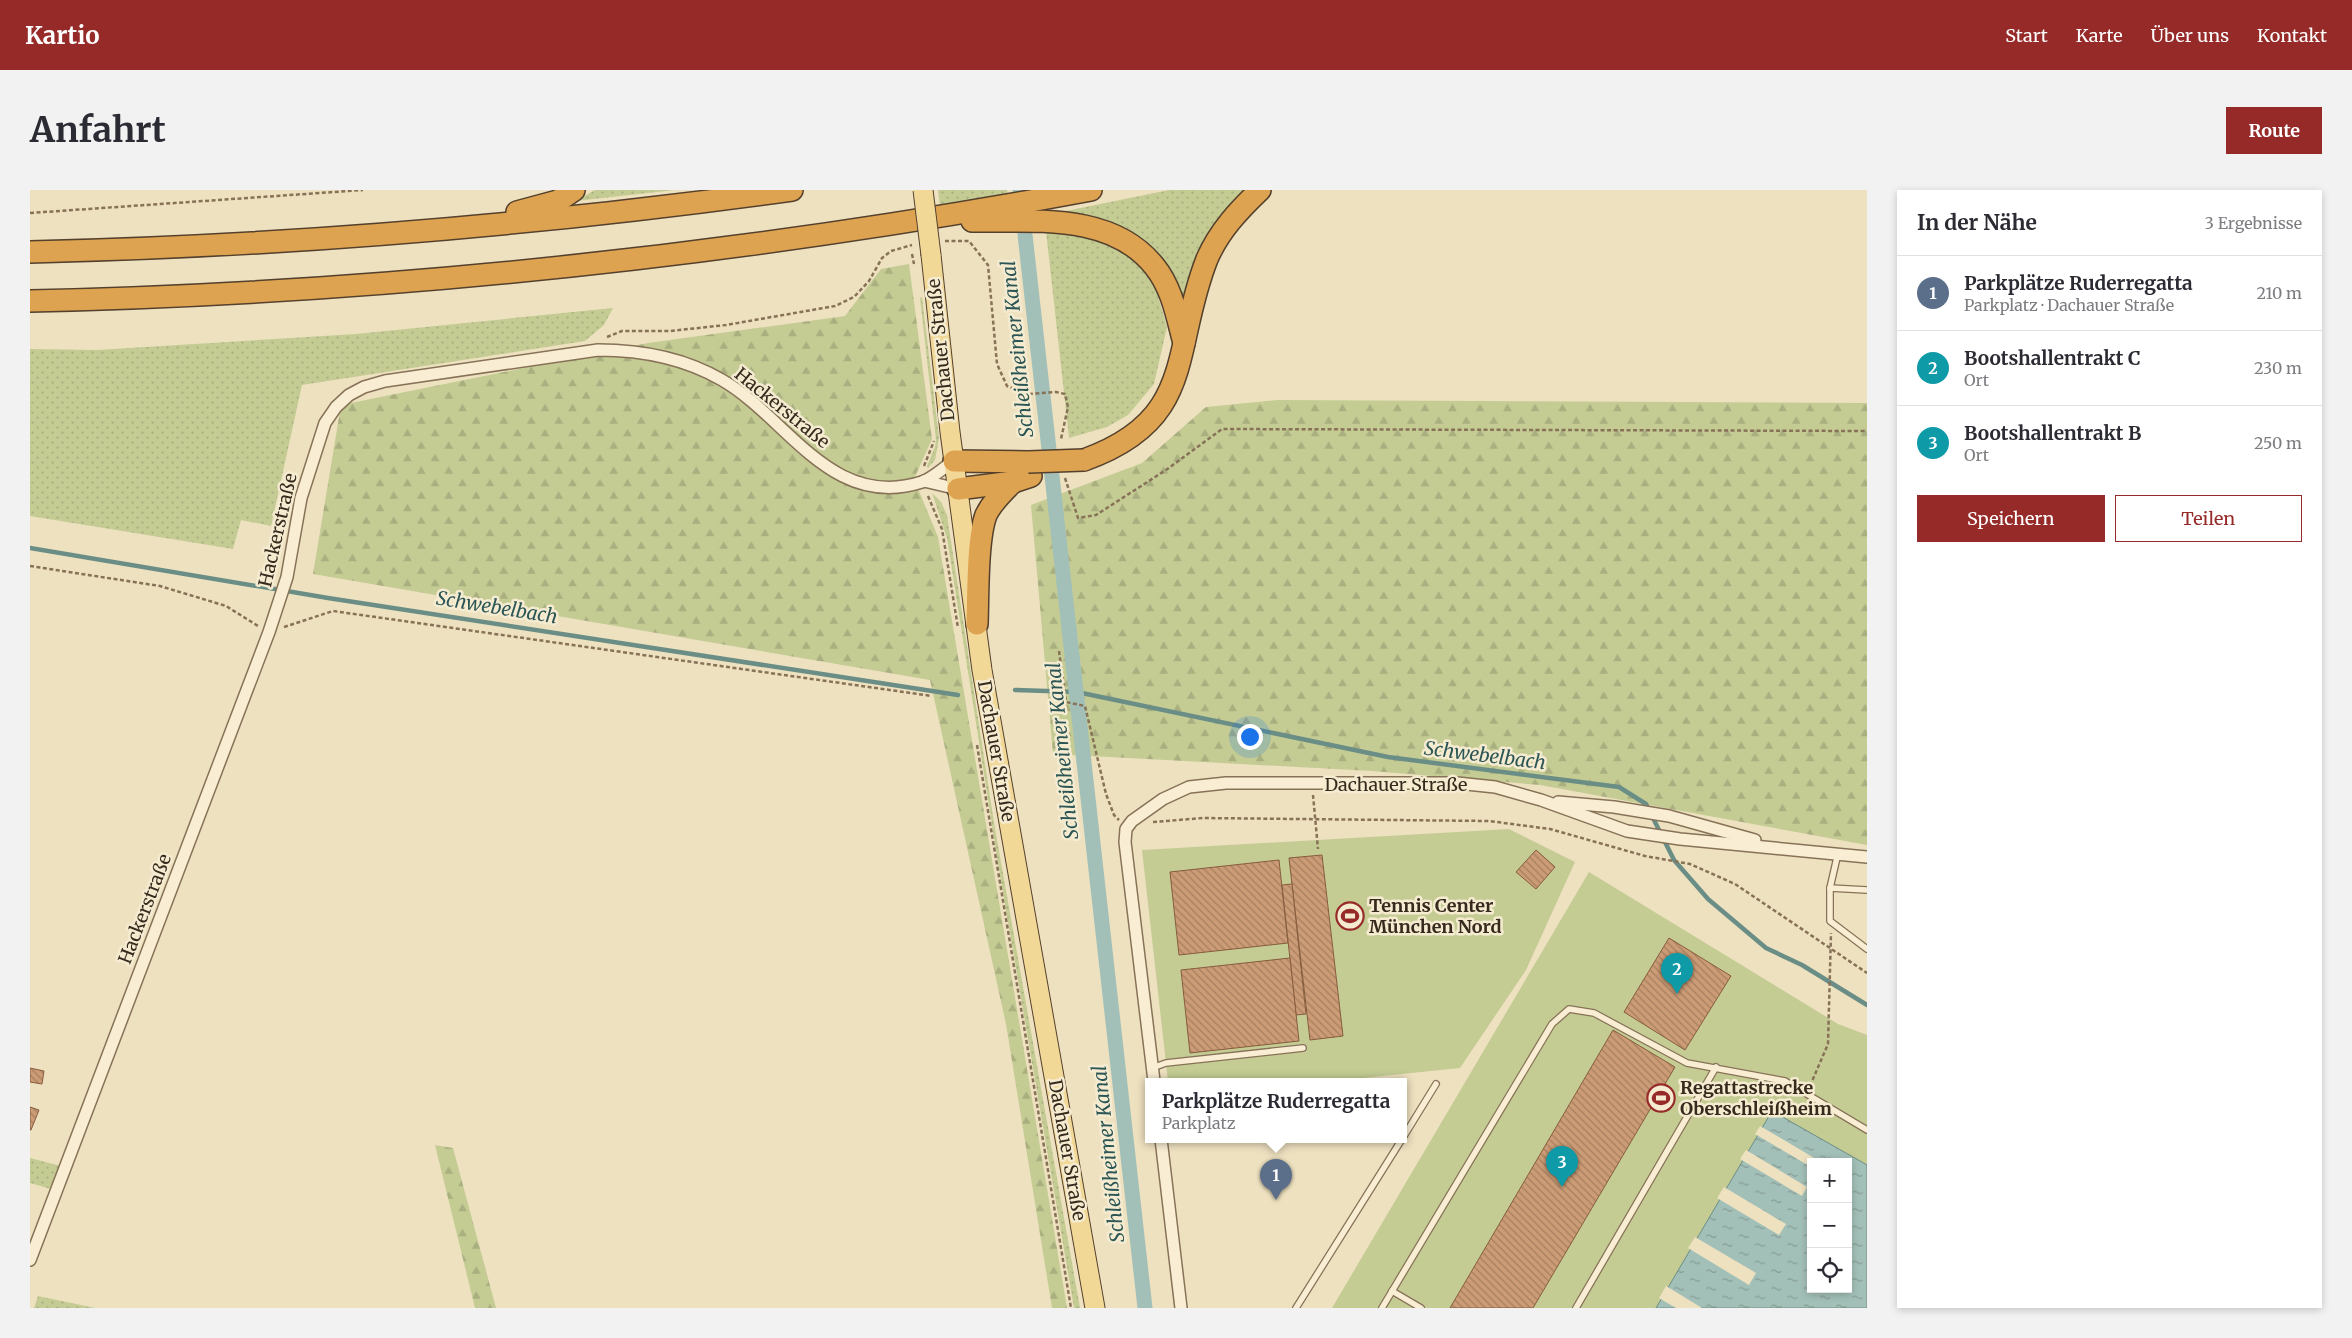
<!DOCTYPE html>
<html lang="de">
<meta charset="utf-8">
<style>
body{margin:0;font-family:Merriweather,serif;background:#f2f2f3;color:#2b2b33}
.controls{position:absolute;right:15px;bottom:15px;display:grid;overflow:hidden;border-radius:0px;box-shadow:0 2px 8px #0003}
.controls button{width:45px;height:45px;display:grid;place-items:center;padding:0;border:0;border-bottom:1px solid #e1e1e2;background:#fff;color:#2b2b33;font:25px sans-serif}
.you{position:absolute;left:1219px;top:546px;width:18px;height:18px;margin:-12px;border:4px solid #fff;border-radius:50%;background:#1a73e8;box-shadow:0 0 0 8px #1a73e833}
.badge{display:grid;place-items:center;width:32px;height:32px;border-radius:50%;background:#962a28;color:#fff;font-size:16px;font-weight:700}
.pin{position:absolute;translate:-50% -41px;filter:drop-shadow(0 1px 2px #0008)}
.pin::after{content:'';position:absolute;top:26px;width:18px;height:15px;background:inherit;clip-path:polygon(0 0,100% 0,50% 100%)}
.popup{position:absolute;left:1115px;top:888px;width:262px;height:65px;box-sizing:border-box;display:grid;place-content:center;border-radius:0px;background:#fff;filter:drop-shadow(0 1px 4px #0005);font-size:16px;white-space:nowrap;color:#7c7c81}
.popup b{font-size:19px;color:#2b2b33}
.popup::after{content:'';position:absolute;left:50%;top:100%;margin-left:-10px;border:10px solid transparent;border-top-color:#fff}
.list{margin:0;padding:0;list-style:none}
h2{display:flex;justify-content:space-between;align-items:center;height:65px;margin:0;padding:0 20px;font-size:21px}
h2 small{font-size:16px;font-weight:400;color:#7c7c81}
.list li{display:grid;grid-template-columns:32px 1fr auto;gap:15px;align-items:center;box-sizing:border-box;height:75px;padding:0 20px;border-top:1px solid #e1e1e2}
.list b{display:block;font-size:19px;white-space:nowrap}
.list p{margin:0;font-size:16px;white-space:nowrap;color:#7c7c81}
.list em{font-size:16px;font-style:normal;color:#7c7c81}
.actions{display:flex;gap:10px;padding:15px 20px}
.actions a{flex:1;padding:11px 0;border:1px solid #962a28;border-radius:0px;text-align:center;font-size:18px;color:#962a28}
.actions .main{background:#962a28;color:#fff}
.icon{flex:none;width:28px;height:28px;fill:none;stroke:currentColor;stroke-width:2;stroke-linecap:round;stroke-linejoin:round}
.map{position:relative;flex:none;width:1837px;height:1118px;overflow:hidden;border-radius:0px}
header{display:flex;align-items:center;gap:30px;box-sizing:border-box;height:70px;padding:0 25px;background:#962a28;color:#fff}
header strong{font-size:24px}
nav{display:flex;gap:28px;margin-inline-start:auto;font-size:18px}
.intro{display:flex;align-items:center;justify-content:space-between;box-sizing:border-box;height:120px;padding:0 30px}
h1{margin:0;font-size:35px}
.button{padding:12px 22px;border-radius:0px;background:#962a28;color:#fff;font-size:18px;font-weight:700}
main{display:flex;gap:30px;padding:0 30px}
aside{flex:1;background:#fff;border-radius:0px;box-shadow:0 2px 8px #0003}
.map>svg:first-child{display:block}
</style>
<header>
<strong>Kartio</strong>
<nav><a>Start</a><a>Karte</a><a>Über uns</a><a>Kontakt</a></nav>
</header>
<div class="intro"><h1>Anfahrt</h1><a class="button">Route</a></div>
<main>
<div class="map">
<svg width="1837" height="1118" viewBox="0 0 1837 1118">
<defs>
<pattern id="grass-dots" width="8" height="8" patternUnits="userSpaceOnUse" patternTransform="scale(1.25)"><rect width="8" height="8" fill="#c4cc94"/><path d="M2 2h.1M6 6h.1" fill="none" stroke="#a9af7f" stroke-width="1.8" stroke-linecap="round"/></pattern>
<pattern id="forest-firs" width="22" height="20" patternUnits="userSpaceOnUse" patternTransform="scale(1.25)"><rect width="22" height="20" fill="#c4cc94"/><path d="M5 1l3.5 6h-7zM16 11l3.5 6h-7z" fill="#a9af7f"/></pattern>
<pattern id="water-ripples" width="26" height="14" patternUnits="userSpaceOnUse" patternTransform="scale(1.25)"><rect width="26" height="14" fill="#a3c0b8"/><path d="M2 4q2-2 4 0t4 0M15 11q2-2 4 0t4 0" fill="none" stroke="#869c95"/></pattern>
<pattern id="building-back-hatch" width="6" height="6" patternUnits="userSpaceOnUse" patternTransform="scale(1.25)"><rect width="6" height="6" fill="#cc9c76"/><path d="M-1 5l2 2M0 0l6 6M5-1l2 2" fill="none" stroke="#a67f60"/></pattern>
</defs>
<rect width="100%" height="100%" fill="#eee1c0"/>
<!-- grass -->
<g fill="url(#grass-dots)">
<path d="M565 0H645L546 11Z"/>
<path d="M908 0H977L978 5 910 17Z"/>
<path d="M1139 0H1218L1156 122 1134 74 1026 23Z"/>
<path d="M1016 41 1058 44 1095 60 1123 89 1137 137 1124 194 1098 225 1077 237 1039 248Z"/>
<path d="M892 107 909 248 905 270 898 278 897 276 905 257 906 250 890 108Z"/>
<path d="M583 118 574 135 555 151 272 195 241 336 211 330 203 359 0 326V159L67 160 326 144Z"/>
<path d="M902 303 911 312 917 325 964 633 1050 1118H1044L968 673 917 348Z"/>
<path d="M0 968 31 976 21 999 0 993Z"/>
<path d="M8 1106 65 1118H4Z"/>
</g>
<!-- forest -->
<g fill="url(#forest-firs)">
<path d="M879 74 902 249 884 289 908 347 1037 1118H1022L976 834 900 490 283 384 311 215 618 153 815 126 851 79Z"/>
<path d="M1248 210 1837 213V655L1510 595 1342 581 1023 564 1001 315 1112 273 1176 217Z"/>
<path d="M405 955 423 958 466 1118H445Z"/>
</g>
<!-- park -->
<g fill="#c4cc94" fill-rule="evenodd">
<path d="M1479 639 1545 672 1496 780 1430 878 1333 888 1270 891H1138L1112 660Z"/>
<path d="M1559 682 1808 834 1837 845V1118H1302ZM1781 972H1818V1099H1781Z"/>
</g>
<!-- water -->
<path fill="url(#water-ripples)" stroke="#6a8e86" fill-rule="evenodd" d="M1742 921 1837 975V1118H1626ZM1781 972H1818V1099H1781Z"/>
<!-- pier -->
<g fill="#eee1c0">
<path d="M1730 936 1791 972H1781V977L1725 944Z"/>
<path d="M1716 960 1777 997 1772 1006 1710 969Z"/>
<path d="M1694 997 1756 1034 1749 1045 1687 1008Z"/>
<path d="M1665 1047 1726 1083 1719 1095 1658 1058Z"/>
<path d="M1636 1096 1672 1118H1646L1629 1108Z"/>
</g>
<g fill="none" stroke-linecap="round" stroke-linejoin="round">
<!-- stream -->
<g stroke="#6a8e86" stroke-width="4.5">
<path d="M0 358 298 408 928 505"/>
<path d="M985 500 1047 502 1358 567 1589 597 1616 614 1644 670 1678 709 1736 758 1772 775 1837 815"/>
</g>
<!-- canal -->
<path stroke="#a3c0b8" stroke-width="15" d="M990 0 1115 1118"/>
</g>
<!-- building -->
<g fill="url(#building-back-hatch)" stroke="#865c3e">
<path d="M1506 660 1525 677 1506 699 1486 682Z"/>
<path d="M1292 665 1313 846 1280 850 1259 668Z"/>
<path d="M1249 670 1258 753 1149 765 1140 682Z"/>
<path d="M1262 694 1276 824 1266 825 1252 695Z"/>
<path d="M1639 748 1701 786 1655 860 1594 822Z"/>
<path d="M1260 768 1269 851 1160 863 1151 780Z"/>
<path d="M1583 840 1645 877 1503 1118H1420Z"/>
<path d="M0 878 14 881 12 894 0 892Z"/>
<path d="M0 917 9 920 1 940H0Z"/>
</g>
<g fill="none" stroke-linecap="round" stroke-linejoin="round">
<!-- service casing -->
<g stroke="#877258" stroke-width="8">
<g id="service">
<path d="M1808 663 1800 698V731L1837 759"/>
<path d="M1800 698 1837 700"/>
<path d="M1122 878 1136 873 1273 858"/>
<path d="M1374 946 1406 894"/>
<path d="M1362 1101 1391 1118"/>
<path d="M1266 1118 1372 949"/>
<path d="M1352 1118 1522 834 1539 819 1564 823 1657 873 1755 891 1837 940"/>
<path d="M1546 1118 1686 877"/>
</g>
</g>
<!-- minor casing -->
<g stroke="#877258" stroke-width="14">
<g id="minor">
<path d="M894 291 928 299"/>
<path d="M1528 612 1584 617 1639 626 1725 650"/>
<path d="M1124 891 1095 652 1096 639 1102 631 1133 609 1159 597 1196 593H1427L1465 597 1511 610 1597 641 1650 649 1837 667"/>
<path d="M1131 949 1151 1118"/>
<path d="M0 1070 239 442 257 387 271 308 295 233 306 217 319 205 334 197 355 191 568 160C611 160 654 168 692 190 758 228 801 321 892 292 903 288 914 277 924 271"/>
</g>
</g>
<!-- primary casing -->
<g stroke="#54402d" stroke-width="21">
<path id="primary" d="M901 65 920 242 952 480 1065 1118"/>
</g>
<!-- motorway casing -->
<g stroke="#54402d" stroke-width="24">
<g id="motorway">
<path d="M487 22 528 11 544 0"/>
<path d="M942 31C1005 32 1082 22 1125 77 1142 98 1147 127 1154 153"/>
<path d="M0 62C255 56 509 35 762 0"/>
<path d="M0 111C356 103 711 65 1061 0"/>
<path d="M1054 270C1167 230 1141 160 1177 69 1189 41 1209 20 1230 0"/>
<path d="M924 271 998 272"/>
<path d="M928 299 983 292 1001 286"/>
<path d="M947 434C948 407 947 349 956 325 962 312 973 302 983 292"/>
</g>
</g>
<!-- path -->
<g stroke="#877258" stroke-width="2.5" stroke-dasharray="4 2.5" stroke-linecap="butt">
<path d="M0 23 333 0"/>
<path d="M915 51H939L958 75 967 174 977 196 998 204 1026 202 1035 204 1038 217 1031 249"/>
<path d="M882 64 884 74"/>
<path d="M577 147 592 141H640L696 135 805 116 824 107 839 91 852 68 861 61 882 55"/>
<path d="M894 276 904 251"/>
<path d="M1035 288 1048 328 1066 325 1136 280 1192 239 1837 241"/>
<path d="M898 306 912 339 928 438"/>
<path d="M0 376 130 396 196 416 228 436"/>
<path d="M254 437 303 421 902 506"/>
<path d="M1029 461 1036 512 1055 516 1076 604 1084 625 1089 630"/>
<path d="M947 555 1041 1118"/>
<path d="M1283 605 1288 659"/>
<path d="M1123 632 1173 628 1459 631 1520 639 1615 666 1660 674 1705 694 1837 783"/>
<path d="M1780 896 1798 854 1801 743"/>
</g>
<!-- service -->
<use href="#service" stroke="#f9eed3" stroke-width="5.5"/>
<!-- minor -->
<use href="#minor" stroke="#f9eed3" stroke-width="11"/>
<!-- primary -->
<use href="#primary" stroke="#f2d897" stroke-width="19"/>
<!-- motorway -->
<use href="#motorway" stroke="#dea350" stroke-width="21"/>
<!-- primary-bridge casing -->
<g stroke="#54402d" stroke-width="21" stroke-linecap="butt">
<path id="primary-bridge" d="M893 0 901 65"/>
</g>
<!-- motorway-bridge casing -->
<g stroke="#54402d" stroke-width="24" stroke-linecap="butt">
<path id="motorway-bridge" d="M998 272 1054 270"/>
</g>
<!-- primary-bridge -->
<use href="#primary-bridge" stroke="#f2d897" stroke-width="19"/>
<!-- motorway-bridge -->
<use href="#motorway-bridge" stroke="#dea350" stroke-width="21"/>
</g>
<!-- icons -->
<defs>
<g id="stadium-ring" transform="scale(1.4375)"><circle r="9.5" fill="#f5ebd0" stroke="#962a28" stroke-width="1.5"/><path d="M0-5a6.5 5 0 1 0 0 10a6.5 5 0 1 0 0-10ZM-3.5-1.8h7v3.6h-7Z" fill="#962a28"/></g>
</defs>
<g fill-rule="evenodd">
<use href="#stadium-ring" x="1320" y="726"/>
<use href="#stadium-ring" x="1631" y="908"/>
</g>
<g text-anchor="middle" stroke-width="5" stroke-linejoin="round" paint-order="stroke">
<!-- street labels -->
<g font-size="18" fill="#362a1d" stroke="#f5ebd0">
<text transform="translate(911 160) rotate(-96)" y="6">Dachauer Straße</text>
<text transform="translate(752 218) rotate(39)" y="6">Hackerstraße</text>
<text transform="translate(248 340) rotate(-77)" y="6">Hackerstraße</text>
<text transform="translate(966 561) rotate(80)" y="6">Dachauer Straße</text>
<text x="1366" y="601">Dachauer Straße</text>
<text transform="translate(115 719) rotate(-69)" y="6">Hackerstraße</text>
<text transform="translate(1037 960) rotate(80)" y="6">Dachauer Straße</text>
</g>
<!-- poi labels -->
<g font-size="18" font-weight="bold" fill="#362a1d" stroke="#f5ebd0" text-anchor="start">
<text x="1339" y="722">Tennis Center<tspan x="1339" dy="21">München Nord</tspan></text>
<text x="1650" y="904">Regattastrecke<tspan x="1650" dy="21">Oberschleißheim</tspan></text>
</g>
<!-- water labels -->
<g font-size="19" font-style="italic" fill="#2c5655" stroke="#f5ebd0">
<text transform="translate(987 159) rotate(-96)" y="7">Schleißheimer Kanal</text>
<text transform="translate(467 417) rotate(9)" y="7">Schwebelbach</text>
<text transform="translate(1032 561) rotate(-96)" y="7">Schleißheimer Kanal</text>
<text transform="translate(1455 565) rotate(7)" y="7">Schwebelbach</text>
<text transform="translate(1078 964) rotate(-96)" y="7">Schleißheimer Kanal</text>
</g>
</g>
</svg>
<div class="controls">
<button>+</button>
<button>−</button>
<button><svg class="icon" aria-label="locate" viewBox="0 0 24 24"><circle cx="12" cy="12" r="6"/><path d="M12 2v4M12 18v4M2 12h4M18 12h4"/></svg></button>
</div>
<div class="you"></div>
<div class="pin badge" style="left:1246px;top:1010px;background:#5c6f8a">1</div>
<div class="popup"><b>Parkplätze Ruderregatta</b>Parkplatz</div>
<div class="pin badge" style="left:1647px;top:804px;background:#0f9aa8">2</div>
<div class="pin badge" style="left:1532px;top:997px;background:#0f9aa8">3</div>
</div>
<aside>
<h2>In der Nähe<small>3 Ergebnisse</small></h2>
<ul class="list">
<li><span class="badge" style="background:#5c6f8a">1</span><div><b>Parkplätze Ruderregatta</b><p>Parkplatz · Dachauer Straße</p></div><em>210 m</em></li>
<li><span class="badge" style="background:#0f9aa8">2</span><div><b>Bootshallentrakt C</b><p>Ort</p></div><em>230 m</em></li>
<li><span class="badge" style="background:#0f9aa8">3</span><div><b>Bootshallentrakt B</b><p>Ort</p></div><em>250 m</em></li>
</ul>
<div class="actions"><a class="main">Speichern</a><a>Teilen</a></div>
</aside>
</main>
